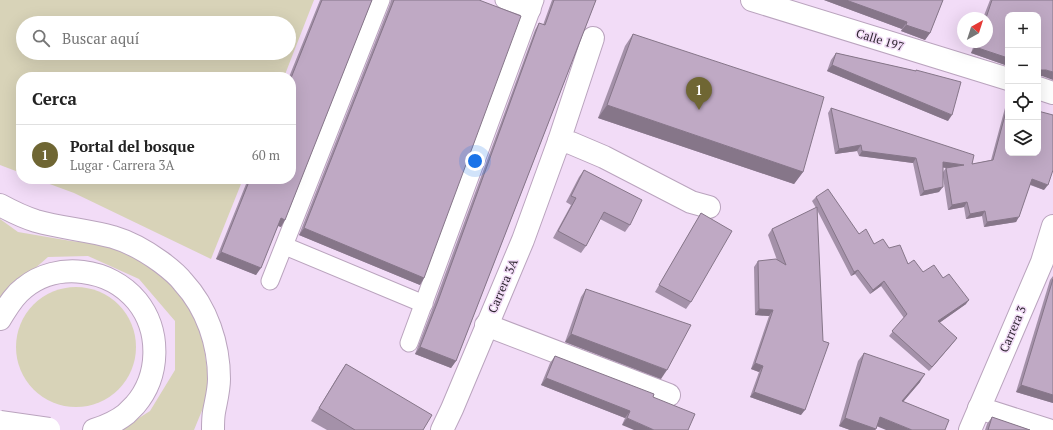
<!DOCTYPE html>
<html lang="es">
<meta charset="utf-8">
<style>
body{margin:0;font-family:"PT Serif",serif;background:#f6f6f6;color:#222}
.controls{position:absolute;right:12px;top:12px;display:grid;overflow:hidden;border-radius:8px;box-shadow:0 4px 16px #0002}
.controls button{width:36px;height:36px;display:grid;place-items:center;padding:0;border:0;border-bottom:1px solid #e0e0e0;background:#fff;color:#222;font:20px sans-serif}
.compass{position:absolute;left:957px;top:12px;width:36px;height:36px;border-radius:50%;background:#fff;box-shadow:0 4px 16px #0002;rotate:39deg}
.you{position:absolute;left:475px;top:161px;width:14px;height:14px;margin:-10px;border:3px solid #fff;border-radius:50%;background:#1a73e8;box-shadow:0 0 0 6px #1a73e833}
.badge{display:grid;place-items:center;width:26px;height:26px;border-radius:50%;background:#6f6633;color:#fff;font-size:13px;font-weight:700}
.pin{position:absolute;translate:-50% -33px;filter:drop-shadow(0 1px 2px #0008)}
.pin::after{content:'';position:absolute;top:21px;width:14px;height:12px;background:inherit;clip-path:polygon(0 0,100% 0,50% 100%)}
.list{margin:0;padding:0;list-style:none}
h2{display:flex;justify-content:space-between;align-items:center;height:52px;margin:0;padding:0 16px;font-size:17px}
h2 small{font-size:13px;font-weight:400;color:#767676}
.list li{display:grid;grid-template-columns:26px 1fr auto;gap:12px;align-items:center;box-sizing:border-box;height:60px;padding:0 16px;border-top:1px solid #e0e0e0}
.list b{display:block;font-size:15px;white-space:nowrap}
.list p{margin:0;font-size:13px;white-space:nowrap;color:#767676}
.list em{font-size:13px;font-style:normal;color:#767676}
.icon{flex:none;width:22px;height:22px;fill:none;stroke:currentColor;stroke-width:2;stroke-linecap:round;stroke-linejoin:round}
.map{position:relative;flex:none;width:1053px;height:430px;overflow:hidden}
.search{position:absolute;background:#fff;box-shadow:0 4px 16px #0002;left:16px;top:16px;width:280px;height:44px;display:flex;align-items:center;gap:10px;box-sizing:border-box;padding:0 14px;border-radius:22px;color:#767676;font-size:15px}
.panel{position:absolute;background:#fff;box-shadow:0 4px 16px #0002;left:16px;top:72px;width:280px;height:112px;border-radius:16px}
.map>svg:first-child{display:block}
</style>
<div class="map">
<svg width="1053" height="430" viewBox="0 0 1053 430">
<rect width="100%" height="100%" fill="#f2dcf7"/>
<!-- green -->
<g fill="#d8d3b8" fill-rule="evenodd">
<path d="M0 0H314L284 77H21V173L0 165ZM23 23H289V53H23Z"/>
<path d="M36 179H243L211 259 74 193Z"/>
<path d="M0 219 18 232 71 241 120 246 171 282 201 325 210 391 194 430H120L150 411 175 370V321L139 279 88 256 48 257 9 291 0 307Z"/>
<circle cx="76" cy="347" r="60"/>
</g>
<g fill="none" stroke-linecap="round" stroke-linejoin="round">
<!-- lane casing -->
<g stroke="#baa4be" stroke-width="19">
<g id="lane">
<path d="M504 0 532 10"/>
<path d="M285 246 424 304"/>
<path d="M270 281 381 0"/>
<path d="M409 343 535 0"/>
</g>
</g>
<!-- street casing -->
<g stroke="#baa4be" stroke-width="24">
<g id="street">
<path d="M752 0 1008 79"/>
<path d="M1038 88 1053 93"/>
<path d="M559 141 593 38"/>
<path d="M486 325 669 395"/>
<path d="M979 408 1048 430"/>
<path d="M442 430 452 409 523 240 559 141 571 143 604 157 691 202 709 207"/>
<path d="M970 430 1042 262 1053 226"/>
</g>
</g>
<!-- highway casing -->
<g stroke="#baa4be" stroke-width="24">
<g id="highway">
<path d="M0 205C11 211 23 217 36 221 61 228 87 230 113 237 130 242 146 251 161 262 169 268 177 274 183 282 207 308 219 344 219 379 219 390 216 401 214 412 213 418 213 424 213 430"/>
<path d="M0 319C7 308 13 296 24 288 57 261 110 268 137 301 161 331 160 376 135 405 132 408 129 411 126 414 116 422 106 426 94 430"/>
</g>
</g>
<!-- lane -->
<use href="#lane" stroke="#fff" stroke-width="17"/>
<!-- street -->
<use href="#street" stroke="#fff" stroke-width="22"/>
<!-- highway -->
<use href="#highway" stroke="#fff" stroke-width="22"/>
<!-- secondary-bridge casing -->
<g stroke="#baa4be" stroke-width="24" stroke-linecap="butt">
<path id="secondary-bridge" d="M0 422 49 429"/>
</g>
<!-- secondary-bridge -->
<use href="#secondary-bridge" stroke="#fff" stroke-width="22"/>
</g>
<!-- wall -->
<g fill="#a491a9" fill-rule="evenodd">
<path d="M320 0H372L281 227 278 226 256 275 216 259 248 179H291V77H289Z"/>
<path d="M391 0H479L424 278 420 285 299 235 390 4Z"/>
<path d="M552 0H596L456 361 451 368 415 354 433 307 535 30 539 23 543 25Z"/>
<path d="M824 0H943L930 33 925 40 901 31 902 29Z"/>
<path d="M990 0H1053L1042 76 1008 15V66L971 53 975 42H987V18H983Z"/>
<path d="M633 34 803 172 794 184 598 118 625 46Z"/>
<path d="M836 53 916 71V70L948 121 827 71 831 60Z"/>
<path d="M1008 103 1044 190 1030 185 1016 222 984 227 982 216 966 219 964 207 948 210 943 177 939 192 920 196 913 163 859 156 857 151 835 154 828 113 831 108 972 164 991 160 1005 108ZM943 167 946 168 943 172Z"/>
<path d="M584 170 630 225 625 232 600 219 586 246 581 253 553 238 571 205 566 202 579 177Z"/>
<path d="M816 197 859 234 874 244 889 248 908 264 923 272 943 278 966 304 939 323 957 338 929 371 889 336 904 318 881 286 870 294 855 274 851 276 817 210 801 415 750 397 759 372 751 369 769 316 755 315 754 267 758 261 777 260 768 235 772 229 816 208 812 201Z"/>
<path d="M701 213 691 302 686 309 655 292 697 220Z"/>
<path d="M1053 276V403L1016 392 1050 280Z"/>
<path d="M586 289 661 379 565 342 581 297Z"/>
<path d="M864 353 920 382 903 402 877 426 875 430H850L839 426 858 361Z"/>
<path d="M555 356 653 397 622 425 625 418 541 385 550 363Z"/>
<path d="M346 364 423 430H327L311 421 338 376Z"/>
<path d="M992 417 1030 430H985L987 424Z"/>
</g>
<!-- shaded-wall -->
<g fill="#867689">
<path d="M824 0H846L907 22 902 29Z"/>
<path d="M906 25 930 33 925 40 901 31Z"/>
<path d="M975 47 1008 58V66L971 53Z"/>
<path d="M832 65 952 115 948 121 827 71Z"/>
<path d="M1038 70H1046L1053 72V80L1042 76H1038Z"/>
<path d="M607 105 803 172 794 184 598 118Z"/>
<path d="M861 145 857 151 835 154 839 149Z"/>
<path d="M862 151 916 158 913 163 859 156Z"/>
<path d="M943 162 964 165 961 170 939 167Z"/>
<path d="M1032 179 1048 185 1044 190 1029 184Z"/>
<path d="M943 187 939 192 920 196 924 191Z"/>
<path d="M967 202 964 207 948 210 952 205Z"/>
<path d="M985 211 982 216 966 219 970 214Z"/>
<path d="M1019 217 1016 222 984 227 987 222Z"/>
<path d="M281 218 285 220 281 227 276 225Z"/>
<path d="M304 228 424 278 420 285 299 235Z"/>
<path d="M221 252 261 268 256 275 216 259Z"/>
<path d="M858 270 855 274 851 276 854 272Z"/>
<path d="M884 281 881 286 870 294 873 290Z"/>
<path d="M969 300 966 304 935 326 938 321Z"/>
<path d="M759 309 773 310 769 316 755 315Z"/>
<path d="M571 334 667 370 661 379 565 342Z"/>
<path d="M957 338 954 342 929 371 932 367Z"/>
<path d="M420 347 456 361 451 368 415 354Z"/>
<path d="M755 363 763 366 759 372 751 369Z"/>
<path d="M925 374 920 382 896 410 902 401Z"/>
<path d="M546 378 630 411 625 418 541 385Z"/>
<path d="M1021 385 1053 395V403L1016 392Z"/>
<path d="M754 392 805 410 801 415 750 397Z"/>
<path d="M880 417 912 430H886L874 425Z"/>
<path d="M627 418 654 430H634L622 425Z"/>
<path d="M845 418 876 429 875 430H850L839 426Z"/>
</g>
<!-- building -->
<g fill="#bfa9c4" stroke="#867689">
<path d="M322 0H372L285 220 281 218 261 268 221 252 250 179H291V78Z"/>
<path d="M394 0H479L521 16 424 278 304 228Z"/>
<path d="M554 0H596L456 361 420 347 438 301 539 23 545 25Z"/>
<path d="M846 0H943L930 33 906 25 907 22Z"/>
<path d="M992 0H1053V72L1046 70H1038V15H1008V58L975 47 977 42H987V18H986Z"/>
<path d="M633 34 824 97 803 172 607 105Z"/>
<path d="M836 53 916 71V70L961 82 952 115 832 65Z"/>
<path d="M1008 104V153H1038V111L1053 115V170L1048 185 1032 179 1019 217 987 222 985 211 970 214 967 202 952 205 946 168 964 165 943 162V187L924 191 916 158 862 151 861 145 839 149 831 108 974 155 972 164 993 160Z"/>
<path d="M584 170 642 200 630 225 604 212 586 246 558 231 576 198 571 196Z"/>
<path d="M828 189 859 234 866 229 874 244 883 239 889 248 900 245 908 264 914 260 923 272 934 265 943 278 949 274 969 300 938 321 957 338 932 367 892 331 907 314 884 281 873 290 858 270 854 272 816 197Z"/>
<path d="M817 207 823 341 829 343 805 410 754 392 763 366 755 363 773 310 759 309 758 261 776 259 786 265 772 229Z"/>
<path d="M701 213 732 231 691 302 659 285Z"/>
<path d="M1053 279V395L1021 385Z"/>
<path d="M586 289 691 325 667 370 571 334Z"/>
<path d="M864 353 925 374 902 401 949 420 945 430H912L880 417 876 429 845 418Z"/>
<path d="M555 356 654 394 653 397 695 414 688 430H654L627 418 630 411 546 378Z"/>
<path d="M346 364 432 415 423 430H355L319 408Z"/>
<path d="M992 417 1030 430H988Z"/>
</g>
<g text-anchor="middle" stroke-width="3" stroke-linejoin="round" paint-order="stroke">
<!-- street labels -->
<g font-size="12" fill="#2e2630" stroke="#f2dcf7">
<text transform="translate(880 40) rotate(17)" y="4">Calle 197</text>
<text transform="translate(503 286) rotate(-67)" y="4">Carrera 3A</text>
<text transform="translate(1013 329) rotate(-67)" y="4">Carrera 3</text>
</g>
</g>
</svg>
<div class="controls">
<button>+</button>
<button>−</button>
<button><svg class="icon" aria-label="locate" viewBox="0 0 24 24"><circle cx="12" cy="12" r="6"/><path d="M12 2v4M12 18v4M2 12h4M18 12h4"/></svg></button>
<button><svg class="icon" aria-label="layers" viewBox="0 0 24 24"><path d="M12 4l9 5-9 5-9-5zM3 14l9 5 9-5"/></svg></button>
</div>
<svg class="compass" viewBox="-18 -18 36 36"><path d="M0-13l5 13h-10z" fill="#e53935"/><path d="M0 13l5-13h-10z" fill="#767676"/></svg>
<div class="you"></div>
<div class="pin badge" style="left:699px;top:110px">1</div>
<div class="search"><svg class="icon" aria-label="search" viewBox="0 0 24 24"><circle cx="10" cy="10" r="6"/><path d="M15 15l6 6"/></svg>Buscar aquí</div>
<section class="panel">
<h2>Cerca<small></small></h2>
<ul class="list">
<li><span class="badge">1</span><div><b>Portal del bosque</b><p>Lugar · Carrera 3A</p></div><em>60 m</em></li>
</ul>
</section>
</div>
